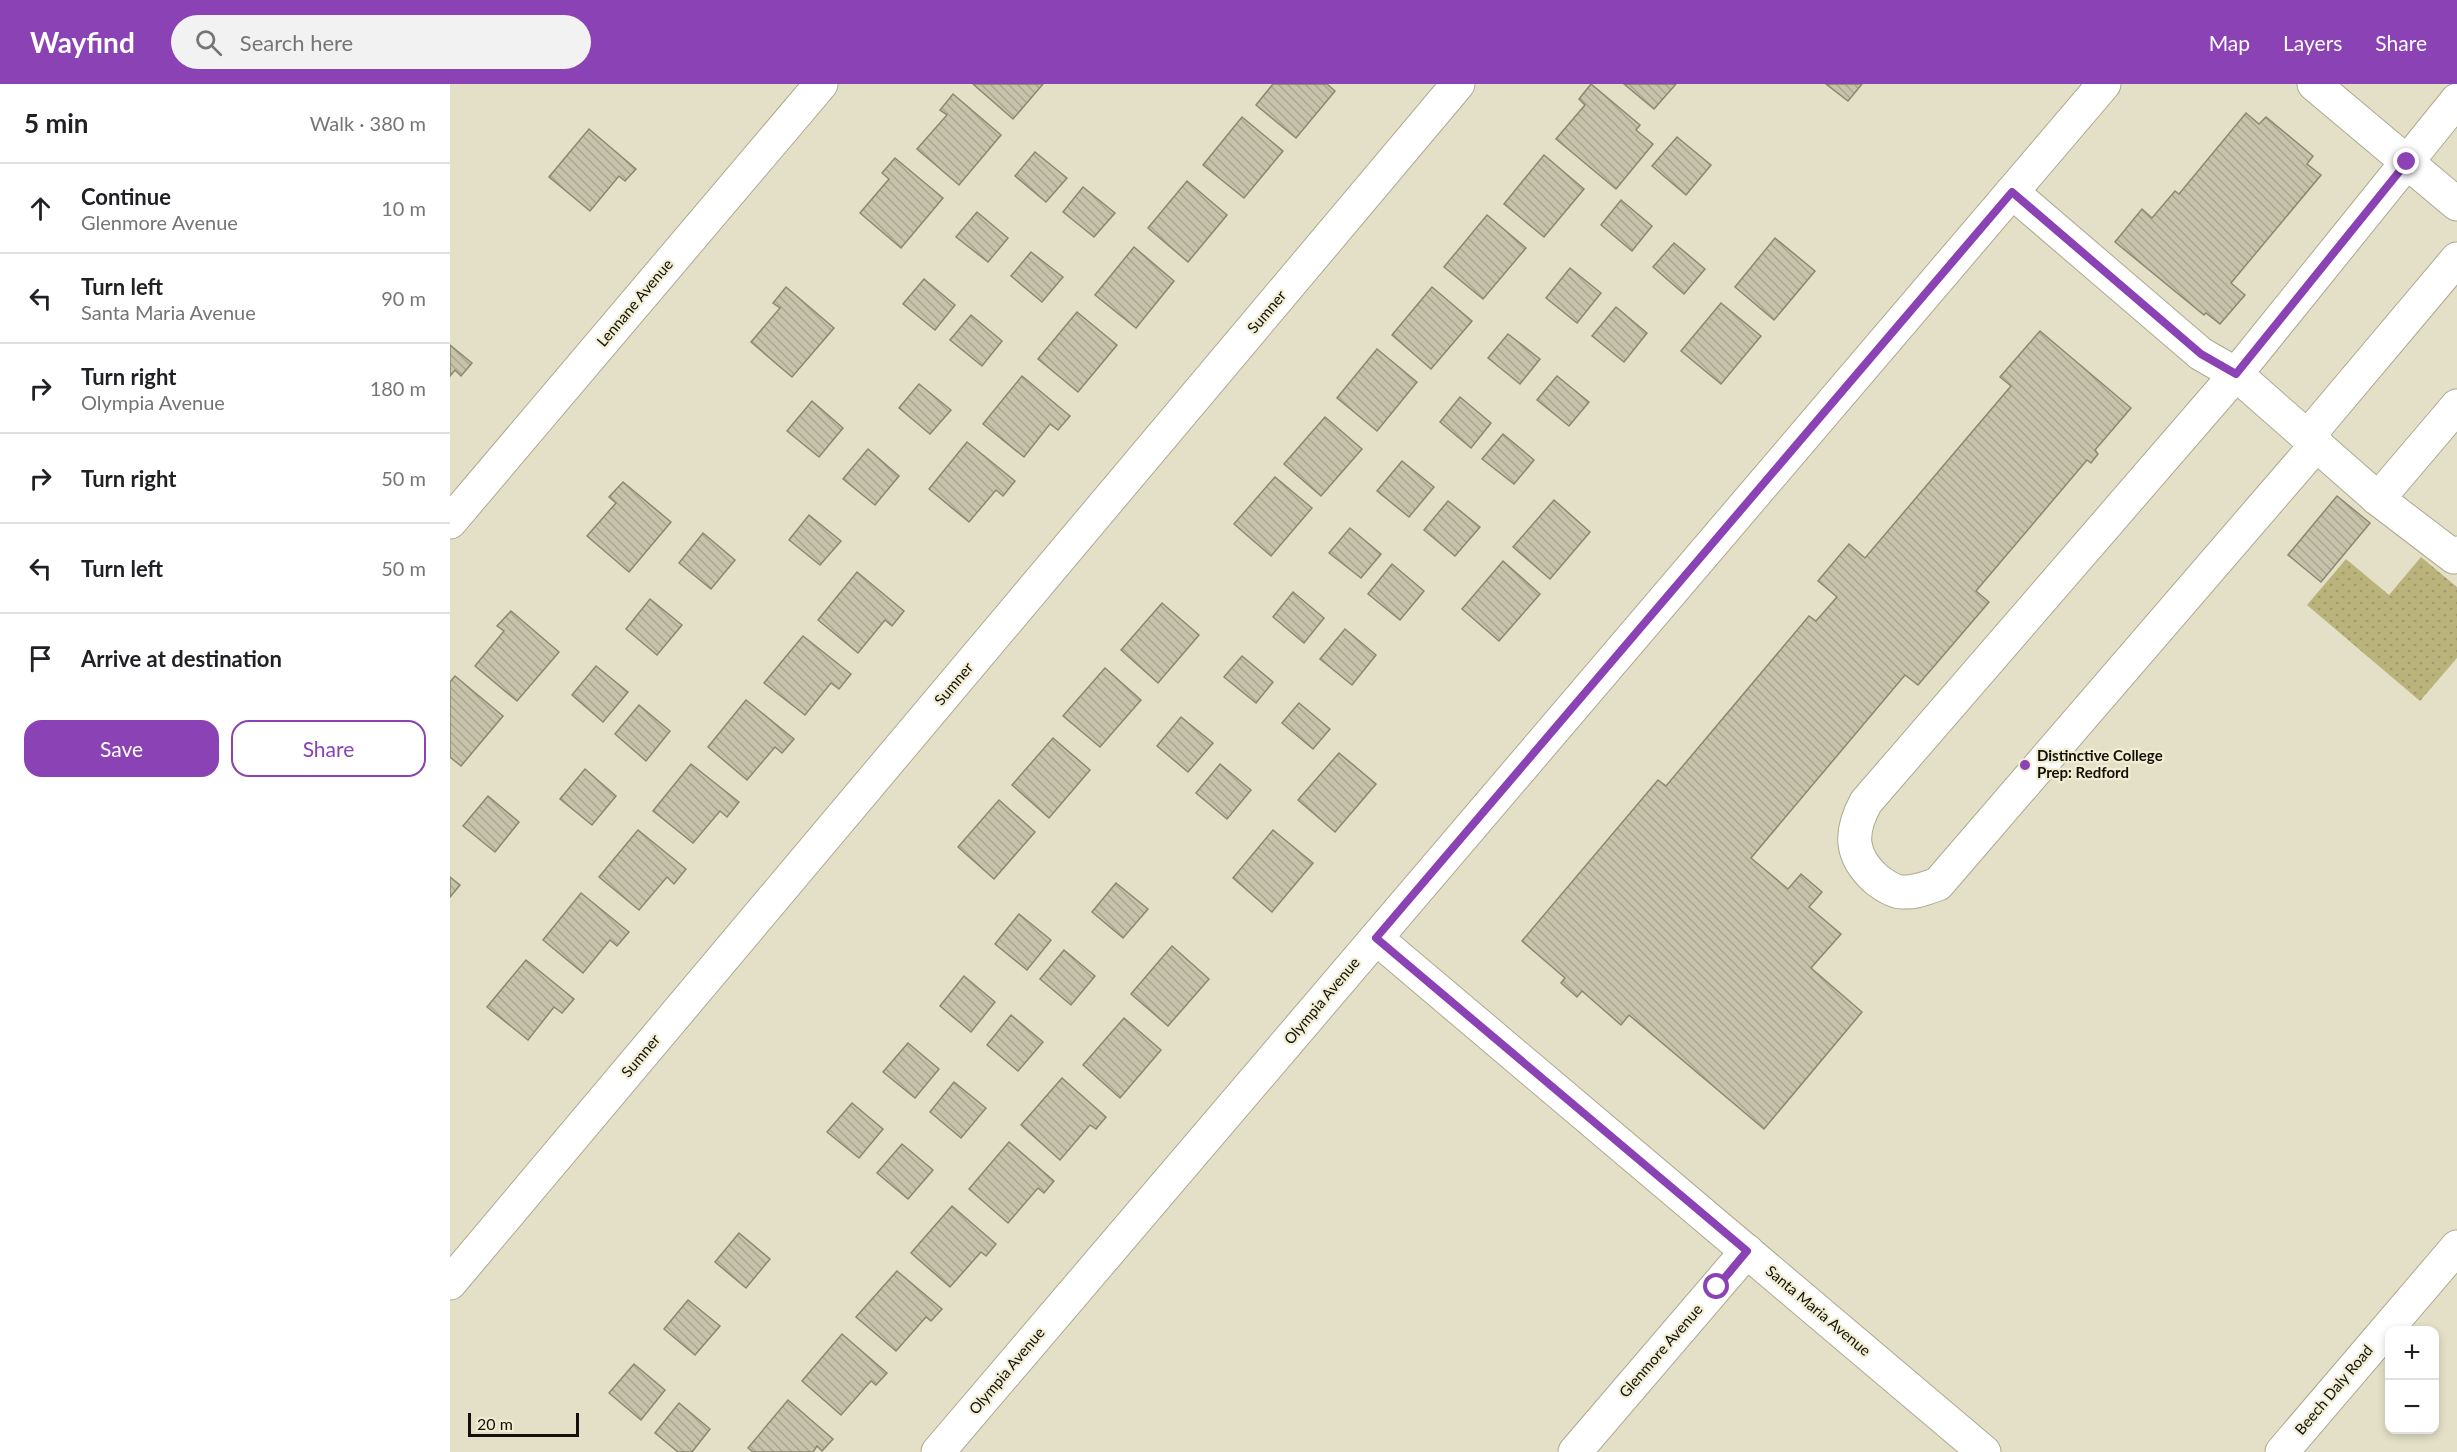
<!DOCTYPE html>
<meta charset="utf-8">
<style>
body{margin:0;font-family:Lato,sans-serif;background:#f2f2f2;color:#202124}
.controls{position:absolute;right:18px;bottom:18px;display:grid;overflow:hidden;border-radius:12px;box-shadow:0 3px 9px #0003}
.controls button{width:54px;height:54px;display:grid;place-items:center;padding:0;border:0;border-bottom:2px solid #e0e0e0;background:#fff;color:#202124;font:30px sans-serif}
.scale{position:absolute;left:18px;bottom:15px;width:111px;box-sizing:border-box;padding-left:6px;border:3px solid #121008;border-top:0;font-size:16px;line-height:21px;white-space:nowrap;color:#121008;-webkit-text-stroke:4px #f1eed4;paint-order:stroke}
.stop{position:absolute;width:18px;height:18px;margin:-14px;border:4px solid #8a42b5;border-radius:50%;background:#fff}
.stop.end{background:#8a42b5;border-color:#fff;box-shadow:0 2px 6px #0008}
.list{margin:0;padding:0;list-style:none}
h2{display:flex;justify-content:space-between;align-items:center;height:78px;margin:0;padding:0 24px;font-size:26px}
h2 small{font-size:20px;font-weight:400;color:#757577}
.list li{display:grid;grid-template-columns:39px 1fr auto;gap:18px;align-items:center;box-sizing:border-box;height:90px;padding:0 24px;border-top:2px solid #e0e0e0}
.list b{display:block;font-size:22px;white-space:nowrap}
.list p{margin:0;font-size:20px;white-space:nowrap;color:#757577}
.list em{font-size:20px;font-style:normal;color:#757577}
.actions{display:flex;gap:12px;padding:18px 24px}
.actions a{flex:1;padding:14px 0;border:2px solid #8a42b5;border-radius:18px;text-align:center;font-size:21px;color:#8a42b5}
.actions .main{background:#8a42b5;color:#fff}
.icon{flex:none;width:33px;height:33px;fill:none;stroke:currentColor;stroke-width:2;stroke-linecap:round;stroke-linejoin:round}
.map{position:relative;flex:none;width:2007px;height:1368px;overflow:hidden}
header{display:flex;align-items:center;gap:36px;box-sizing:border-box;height:84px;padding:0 30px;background:#8a42b5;color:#fff}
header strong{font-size:28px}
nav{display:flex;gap:33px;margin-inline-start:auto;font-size:21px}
.search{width:420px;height:54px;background:#f2f2f2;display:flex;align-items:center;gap:15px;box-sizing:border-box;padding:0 21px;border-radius:33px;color:#757577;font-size:22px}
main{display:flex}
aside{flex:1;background:#fff}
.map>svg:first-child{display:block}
</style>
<header>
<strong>Wayfind</strong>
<div class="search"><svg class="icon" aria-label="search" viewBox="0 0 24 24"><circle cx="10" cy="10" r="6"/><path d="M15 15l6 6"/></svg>Search here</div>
<nav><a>Map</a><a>Layers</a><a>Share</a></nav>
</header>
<main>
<aside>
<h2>5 min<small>Walk · 380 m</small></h2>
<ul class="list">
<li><svg class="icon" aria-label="ahead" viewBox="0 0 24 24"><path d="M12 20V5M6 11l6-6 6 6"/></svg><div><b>Continue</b><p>Glenmore Avenue</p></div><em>10 m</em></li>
<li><svg class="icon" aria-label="left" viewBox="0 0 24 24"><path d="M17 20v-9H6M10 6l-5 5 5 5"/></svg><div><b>Turn left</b><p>Santa Maria Avenue</p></div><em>90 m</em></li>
<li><svg class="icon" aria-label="right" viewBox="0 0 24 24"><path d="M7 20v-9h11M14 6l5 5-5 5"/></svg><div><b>Turn right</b><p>Olympia Avenue</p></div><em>180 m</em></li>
<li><svg class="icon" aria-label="right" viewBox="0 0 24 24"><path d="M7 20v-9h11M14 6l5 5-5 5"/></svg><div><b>Turn right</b></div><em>50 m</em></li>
<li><svg class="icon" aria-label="left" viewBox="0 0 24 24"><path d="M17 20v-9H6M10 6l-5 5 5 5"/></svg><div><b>Turn left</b></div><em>50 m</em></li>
<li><svg class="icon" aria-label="arrive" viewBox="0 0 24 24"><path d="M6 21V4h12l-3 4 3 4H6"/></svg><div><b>Arrive at destination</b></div></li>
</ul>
<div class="actions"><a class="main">Save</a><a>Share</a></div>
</aside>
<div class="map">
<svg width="2007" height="1368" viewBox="0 0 2007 1368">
<defs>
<pattern id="park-dots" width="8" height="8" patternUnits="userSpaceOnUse" patternTransform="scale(1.5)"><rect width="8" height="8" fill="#bbb37c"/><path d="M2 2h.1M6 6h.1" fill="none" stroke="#a0996a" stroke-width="1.8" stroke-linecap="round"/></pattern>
<pattern id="building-back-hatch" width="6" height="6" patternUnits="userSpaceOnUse" patternTransform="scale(1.5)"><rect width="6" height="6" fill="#c7c3aa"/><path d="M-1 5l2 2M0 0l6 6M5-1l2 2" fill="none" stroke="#aaa691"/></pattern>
</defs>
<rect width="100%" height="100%" fill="#e4e0c7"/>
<!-- park -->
<path fill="url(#park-dots)" d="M1971 473 2007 503V574L1970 617 1857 521 1896 475 1939 511Z"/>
<!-- building -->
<g fill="url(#building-back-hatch)" stroke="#8b8870" stroke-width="1.5">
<path d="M523 0H593L563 35Z"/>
<path d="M823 0H877L885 7 846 54 806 21Z"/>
<path d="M1141 0 1190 41 1186 46 1203 60 1166 105 1106 55 1135 21 1129 15Z"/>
<path d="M1174 0H1226L1204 25Z"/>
<path d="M1376 0H1412L1398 17Z"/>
<path d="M503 10 551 51 509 101 467 65 497 31 490 26Z"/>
<path d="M1796 29 1809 40 1816 33 1863 72 1857 80 1871 91 1781 199 1795 211 1770 240 1756 229 1754 231 1665 158 1692 125 1702 134 1725 107 1729 110Z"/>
<path d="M792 33 833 67 794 114 753 81Z"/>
<path d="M139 45 186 85 175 97 169 92 140 127 99 93Z"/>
<path d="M1227 53 1261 81 1236 111 1202 82Z"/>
<path d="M585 68 617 94 596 118 565 92Z"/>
<path d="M1094 71 1134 105 1094 153 1054 120Z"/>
<path d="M445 74 493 114 451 164 410 129 439 95 432 89Z"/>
<path d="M737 97 777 131 738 178 698 144Z"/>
<path d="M633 103 665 129 644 153 613 128Z"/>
<path d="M1171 116 1202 142 1182 167 1151 141Z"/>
<path d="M527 128 558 154 538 178 506 153Z"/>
<path d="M1037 131 1076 164 1033 215 994 183Z"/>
<path d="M1325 154 1365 187 1324 236 1285 203Z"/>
<path d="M1224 159 1255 185 1234 210 1203 183Z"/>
<path d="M684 163 724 197 686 244 645 211Z"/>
<path d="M581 168 613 193 592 218 561 192Z"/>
<path d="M1120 184 1151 209 1127 239 1096 214Z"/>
<path d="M474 195 505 221 485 246 453 220Z"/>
<path d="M336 203 384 244 342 293 301 258 330 224 323 219Z"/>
<path d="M982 203 1022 237 981 285 942 251Z"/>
<path d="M1271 219 1311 252 1271 300 1231 267Z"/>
<path d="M1166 223 1197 249 1174 278 1142 252Z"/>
<path d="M627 228 667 261 628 308 588 275Z"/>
<path d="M521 231 552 257 532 282 500 256Z"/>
<path d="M1590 247 1681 324 1645 366 1648 370 1641 379 1637 376 1526 507 1539 518 1468 601 1455 591 1301 774 1338 805 1351 790 1372 808 1359 823 1391 850 1361 884 1412 928 1314 1045 1179 931 1171 941 1132 907 1127 913 1111 899 1115 894 1072 857 1208 696 1216 702 1359 532 1366 537 1387 513 1368 497 1399 460 1415 474 1561 302 1550 293Z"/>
<path d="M1058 250 1090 275 1070 300 1038 274Z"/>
<path d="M0 261 22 279 11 292 5 286 0 292Z"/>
<path d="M927 265 967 298 927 347 887 314Z"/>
<path d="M572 292 620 332 608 346 600 340 574 373 533 340Z"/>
<path d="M1107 292 1139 318 1119 342 1087 316Z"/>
<path d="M469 300 501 326 480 350 449 324Z"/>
<path d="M1010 313 1041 339 1021 364 990 338Z"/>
<path d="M362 317 393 344 369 373 337 347Z"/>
<path d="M875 333 912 365 871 412 834 380Z"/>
<path d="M1053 350 1084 376 1064 400 1032 375Z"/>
<path d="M517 358 565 397 553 412 546 406 519 438 479 405Z"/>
<path d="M418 365 449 392 425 421 393 395Z"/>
<path d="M952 377 984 403 959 433 927 407Z"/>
<path d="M825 393 862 424 821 472 784 440Z"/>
<path d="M173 398 221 438 179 488 137 452 166 419 159 413Z"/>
<path d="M1887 412 1920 439 1871 498 1838 471Z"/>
<path d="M1104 416 1140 448 1100 495 1063 463Z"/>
<path d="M998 417 1030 443 1005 472 974 446Z"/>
<path d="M359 431 391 457 370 481 339 456Z"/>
<path d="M900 444 931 470 911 494 879 469Z"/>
<path d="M253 449 285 476 261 505 229 479Z"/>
<path d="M1053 477 1090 510 1049 557 1012 525Z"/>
<path d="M942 480 974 507 950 536 918 510Z"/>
<path d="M407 488 454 527 442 542 435 536 408 569 368 536Z"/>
<path d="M843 508 874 534 854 559 823 533Z"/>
<path d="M200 515 232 541 207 571 176 545Z"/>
<path d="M712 519 749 551 708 599 671 566Z"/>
<path d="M61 527 109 568 67 617 25 582 54 547 47 542Z"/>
<path d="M895 545 926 571 902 601 870 575Z"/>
<path d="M353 552 401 590 389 605 381 599 355 631 314 599Z"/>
<path d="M792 572 823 598 806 619 774 593Z"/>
<path d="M146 582 178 608 153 638 122 611Z"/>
<path d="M655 584 691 616 650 663 613 632Z"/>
<path d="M5 592 53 632 11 682 0 673V598Z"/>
<path d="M296 616 344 655 332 669 325 663 297 696 258 663Z"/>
<path d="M849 619 880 645 863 665 832 639Z"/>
<path d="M189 621 220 647 196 677 165 650Z"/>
<path d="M731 633 763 659 738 688 707 662Z"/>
<path d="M603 654 640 686 599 734 562 701Z"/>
<path d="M889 669 926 700 885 748 848 716Z"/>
<path d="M241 680 289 718 277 733 270 727 243 759 203 727Z"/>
<path d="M770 680 801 706 777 735 746 709Z"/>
<path d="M135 685 166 712 142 741 110 715Z"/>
<path d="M38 712 69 738 45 768 13 742Z"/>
<path d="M549 716 585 748 544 795 508 763Z"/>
<path d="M188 746 236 785 224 800 217 793 189 826 149 793Z"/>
<path d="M823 746 863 779 822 828 783 794Z"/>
<path d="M0 793 10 801 0 813Z"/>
<path d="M666 799 698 825 673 854 642 828Z"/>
<path d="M131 809 179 848 167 862 160 856 133 889 93 856Z"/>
<path d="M569 830 601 856 577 886 545 860Z"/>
<path d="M722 862 759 895 718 942 681 910Z"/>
<path d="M614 866 645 892 621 921 590 895Z"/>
<path d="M76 876 124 915 112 929 104 923 78 956 37 923Z"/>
<path d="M514 892 545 918 521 948 490 922Z"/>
<path d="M561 931 593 958 568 987 537 961Z"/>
<path d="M674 934 711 966 670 1014 633 981Z"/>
<path d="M458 959 489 985 465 1014 433 988Z"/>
<path d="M612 994 656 1033 646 1045 640 1041 610 1076 571 1041Z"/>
<path d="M504 998 536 1024 511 1054 480 1028Z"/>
<path d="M402 1019 433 1045 409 1074 377 1048Z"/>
<path d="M559 1058 604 1097 594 1109 588 1104 558 1139 519 1105Z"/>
<path d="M452 1060 483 1086 458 1115 427 1089Z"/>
<path d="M502 1122 546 1160 536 1172 531 1168 500 1203 461 1169Z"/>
<path d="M289 1149 320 1175 296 1204 265 1178Z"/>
<path d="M447 1187 492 1225 481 1237 476 1233 446 1267 406 1233Z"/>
<path d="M238 1216 270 1242 245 1271 214 1245Z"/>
<path d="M392 1250 437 1289 426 1301 421 1297 391 1331 352 1297Z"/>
<path d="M184 1280 215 1306 191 1336 159 1309Z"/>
<path d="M338 1316 383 1355 372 1367 367 1362 363 1368H303L298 1364Z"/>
<path d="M229 1319 260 1345 242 1368H228L205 1349Z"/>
</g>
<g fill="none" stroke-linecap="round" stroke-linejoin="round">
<!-- minor casing -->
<g stroke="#aca990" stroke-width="35">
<g id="minor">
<path d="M1864 0 2007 120"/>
<path d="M1562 108 1751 270 1786 290 1928 415 2004 473 2007 469"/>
<path d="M1858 352 2007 175"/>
<path d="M1867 360 1488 800C1476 804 1465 809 1452 808 1444 808 1434 801 1427 796 1400 772 1399 749 1416 718L1786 290 2007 16"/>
<path d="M1928 415 2007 322"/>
<path d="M0 438 371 0"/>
<path d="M926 854 1534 1368"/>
<path d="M0 1199 1008 0"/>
<path d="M488 1368 1654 0"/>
<path d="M1125 1368 1297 1167"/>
</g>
</g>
<!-- major casing -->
<g stroke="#aca990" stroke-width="35">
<path id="major" d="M1832 1368 2007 1163"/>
</g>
<!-- minor -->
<use href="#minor" stroke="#fff" stroke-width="33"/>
<!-- major -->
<use href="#major" stroke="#fff" stroke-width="33"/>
</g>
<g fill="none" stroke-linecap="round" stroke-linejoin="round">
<!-- route -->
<path stroke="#8a42b5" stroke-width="8" d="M1267 1203 1297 1167 926 854 1562 108 1751 270 1786 290 1957 78"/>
</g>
<!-- markers -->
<circle fill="#8a42b5" stroke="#f1eed4" stroke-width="2" cx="1575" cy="681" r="6"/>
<g text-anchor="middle" stroke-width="4.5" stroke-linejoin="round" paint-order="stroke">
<!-- street labels -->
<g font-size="15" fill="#121008" stroke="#f1eed4">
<text transform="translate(185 219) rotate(-50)" y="5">Lennane Avenue</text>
<text transform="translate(817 228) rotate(-50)" y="5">Sumner</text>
<text transform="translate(504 600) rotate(-50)" y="5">Sumner</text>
<text transform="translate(872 917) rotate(-50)" y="5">Olympia Avenue</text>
<text transform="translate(191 972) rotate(-50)" y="5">Sumner</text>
<text transform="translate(1368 1227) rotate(40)" y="5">Santa Maria Avenue</text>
<text transform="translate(1211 1267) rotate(-49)" y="5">Glenmore Avenue</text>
<text transform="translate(557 1287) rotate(-50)" y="5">Olympia Avenue</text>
<text transform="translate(1884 1306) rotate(-50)" y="5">Beech Daly Road</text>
</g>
<!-- poi labels -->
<g font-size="15" font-weight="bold" fill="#121008" stroke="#f1eed4" text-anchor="start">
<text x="1587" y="677">Distinctive College<tspan x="1587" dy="17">Prep: Redford</tspan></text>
</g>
</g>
</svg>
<div class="controls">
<button>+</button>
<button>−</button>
</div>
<div class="scale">20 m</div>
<div class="stop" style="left:1267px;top:1203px"></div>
<div class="stop end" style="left:1957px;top:78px"></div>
</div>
</main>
